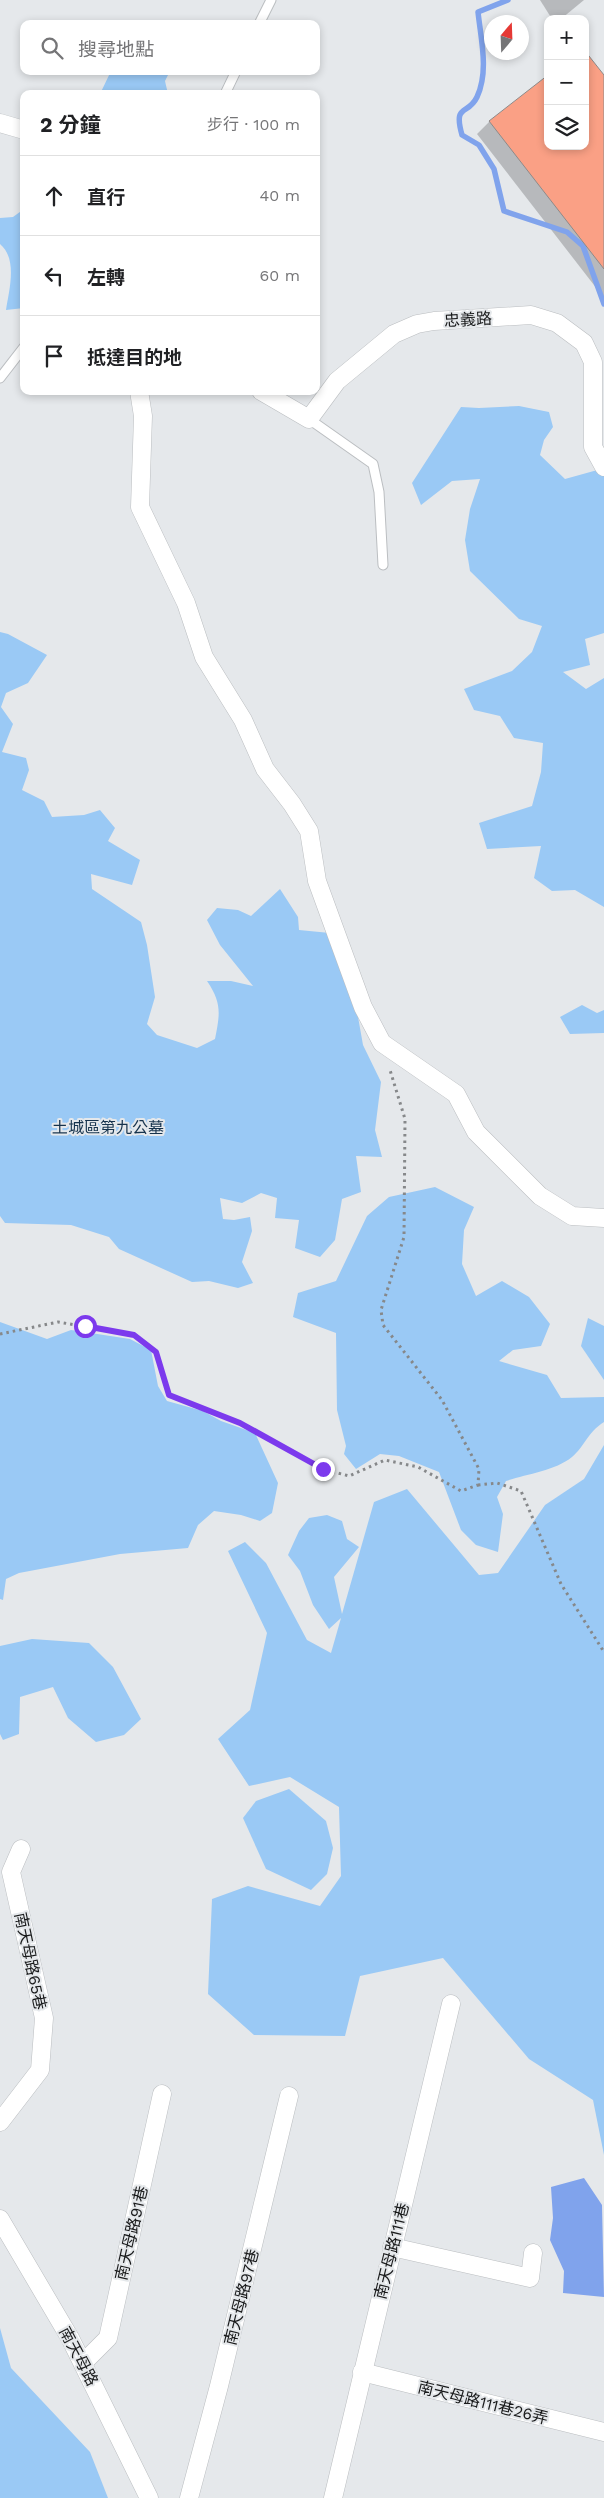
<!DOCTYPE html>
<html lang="zh-TW">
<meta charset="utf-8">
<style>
body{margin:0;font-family:"Work Sans","Noto Sans TC",sans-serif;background:#f2f2f2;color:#202124}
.controls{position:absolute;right:15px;top:15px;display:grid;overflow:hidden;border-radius:10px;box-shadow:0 2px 8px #0003}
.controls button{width:45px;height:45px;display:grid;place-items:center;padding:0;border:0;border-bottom:1px solid #e0e0e0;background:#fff;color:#202124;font:25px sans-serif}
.compass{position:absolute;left:484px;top:15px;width:45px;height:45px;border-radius:50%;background:#fff;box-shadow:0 2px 8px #0003;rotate:19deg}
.stop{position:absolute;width:15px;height:15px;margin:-11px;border:4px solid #7c3aed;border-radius:50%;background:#fff}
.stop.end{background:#7c3aed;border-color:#fff;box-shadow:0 1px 5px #0008}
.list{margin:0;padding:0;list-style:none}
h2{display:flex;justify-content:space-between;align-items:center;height:65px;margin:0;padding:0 20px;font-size:21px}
h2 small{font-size:16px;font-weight:400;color:#757577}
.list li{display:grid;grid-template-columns:32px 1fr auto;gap:15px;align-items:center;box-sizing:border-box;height:80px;padding:0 20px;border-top:1px solid #e0e0e0}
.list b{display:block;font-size:19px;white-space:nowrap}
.list em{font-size:16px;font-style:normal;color:#757577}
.icon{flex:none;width:28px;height:28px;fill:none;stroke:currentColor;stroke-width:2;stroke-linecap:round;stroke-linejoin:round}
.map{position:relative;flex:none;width:604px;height:2498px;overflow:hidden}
.search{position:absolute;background:#fff;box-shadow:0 2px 8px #0003;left:20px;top:20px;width:300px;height:55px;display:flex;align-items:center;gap:12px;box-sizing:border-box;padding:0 18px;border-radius:10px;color:#757577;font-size:19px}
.panel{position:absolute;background:#fff;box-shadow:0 2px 8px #0003;left:20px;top:90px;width:300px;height:305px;border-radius:10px}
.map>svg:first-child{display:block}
</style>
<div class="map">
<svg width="604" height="2498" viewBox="0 0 604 2498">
<rect width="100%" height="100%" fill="#e5e8eb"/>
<!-- green -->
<g fill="#9ac9f5">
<path d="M111 71H170L165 81 168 94H100Z"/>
<path d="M24 209V308L6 310C9 290 18 259 0 244V218L13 217Z"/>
<path d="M519 406 549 412 553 427 544 440 540 455 565 479 601 469 604 470V633L585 639 590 665 563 672 586 689 604 678V907L575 890 552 891 534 878 541 846 487 849 479 823 532 806 541 772 543 743 514 738 500 716 474 710 464 689 512 671 532 652 542 626 519 619 470 571 465 540 470 509 480 479 452 481 421 505 412 483 461 407 479 408Z"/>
<path d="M0 632 8 634 47 655 28 683 6 693 1 707 13 724 2 752 26 758 29 770 22 790 44 801 52 817 84 815 100 810 115 828 108 841 140 860 132 885 91 874 92 889 141 922 147 945 155 997 147 1024 157 1035 197 1048 215 1039C220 1014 222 1003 207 981H231L253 986 220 945 207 920 217 908 238 910 251 916 280 889 298 917 299 930 330 933 355 1000 363 1045 381 1082 375 1130 382 1157 356 1156 361 1192 342 1199 335 1240 320 1257 295 1248 299 1220 275 1218 277 1198 261 1193 242 1203 220 1198 223 1219 234 1220 250 1217 252 1231 242 1262 253 1283 238 1288 209 1281 192 1282 119 1249 109 1237 71 1225 5 1223 0 1216Z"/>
<path d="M582 1005 597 1013 604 1010V1033L570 1034 560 1017Z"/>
<path d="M435 1187 474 1207 464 1230 462 1264 476 1296 502 1281 529 1297 550 1324 541 1346 513 1350 499 1361 547 1375 561 1398 604 1397V1422C587 1433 585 1446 572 1457 555 1471 526 1474 506 1481L497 1497 503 1514 498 1552 476 1545 461 1530 439 1472 399 1456 380 1454 356 1469 344 1454 346 1446 337 1410 336 1333 293 1317 298 1293 336 1281 367 1216 389 1197Z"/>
<path d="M588 1318 604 1326V1380L581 1346Z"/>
<path d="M0 1322 47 1339 71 1330 130 1339 151 1350 158 1386 167 1401 203 1411 221 1421 255 1433 278 1483 272 1513 260 1521 241 1515 214 1511 198 1525 188 1548 120 1554 19 1573 6 1579 3 1600 0 1599Z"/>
<path d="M604 1445V2155L593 2100 529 2059 443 1958 360 1976 345 2036 254 2035 208 1994 212 1899 248 1886 320 1906 341 1876 339 1807 290 1777 249 1786 218 1739 250 1710 267 1633 228 1551 245 1542 266 1563 307 1640 331 1653 341 1618 329 1629 313 1605 300 1571 288 1555 299 1531 309 1518 327 1515 342 1521 347 1539 359 1547 334 1577 342 1614 374 1502 407 1489 479 1575 498 1573 545 1505 584 1479Z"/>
<path d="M32 1639 89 1643 113 1667 141 1719 124 1735 96 1742 68 1718 53 1687 20 1697 19 1734 3 1740 0 1734V1646Z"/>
<path d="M289 1789 326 1821 333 1848 327 1874 311 1890 266 1869 243 1818 256 1801Z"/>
<path d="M0 2328 11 2368 90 2452 108 2498H0Z"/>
</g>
<!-- water -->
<path fill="#80a3ec" d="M584 2178 602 2205 604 2297 563 2293 564 2271 550 2240 553 2218 551 2187Z"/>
<!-- shadow -->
<g fill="#0003">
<path d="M540 0H584L561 19H552Z"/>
<path d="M548 77V146H585L604 77V298L477 134 489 122Z"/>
</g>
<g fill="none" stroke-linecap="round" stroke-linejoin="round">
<!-- stream -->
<path stroke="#80a3ec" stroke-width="5.5" d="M508 0 478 12C481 40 489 71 477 97 468 116 453 103 462 135L479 145 494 169 504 211 567 232 583 246 604 304"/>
</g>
<!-- building -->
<path fill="#faa085" stroke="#8d8a89" d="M585 51 604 75V269L489 121 548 75V146H585Z"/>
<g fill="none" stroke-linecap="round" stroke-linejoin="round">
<!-- lane casing -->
<g stroke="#bbbec1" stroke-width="11">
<g id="lane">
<path d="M259 24 271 0"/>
<path d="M225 94 236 71"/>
<path d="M0 378 24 347"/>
<path d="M309 419 373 464 379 492 383 565"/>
</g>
</g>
<!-- street casing -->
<g stroke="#bbbec1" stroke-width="19">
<g id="street">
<path d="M0 123 24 130"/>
<path d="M139 391 143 416 140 507 186 603 204 657 243 720 265 769 292 804 309 831 317 881 363 1007 382 1043 456 1094 476 1132 540 1196 572 1216 604 1218"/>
<path d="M261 391 309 419 337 381 394 334 417 324 434 321 531 315 557 323 584 343 593 362V447L604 467"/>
<path d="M0 2122 40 2070 44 2018 11 1872 21 1849"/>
<path d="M0 2219 70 2338 149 2498"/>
<path d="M392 2247 530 2278 533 2253"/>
<path d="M83 2363 108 2338 162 2094"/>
<path d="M362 2372 604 2432"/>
<path d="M189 2498 219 2386 289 2096"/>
<path d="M333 2498 451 2004"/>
</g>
</g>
<!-- path -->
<g stroke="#86888a" stroke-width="3" stroke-dasharray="2.5 4" stroke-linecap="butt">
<path d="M0 1334 58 1322 134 1335 156 1352 169 1395 240 1423 323 1469 349 1476 385 1460 418 1467 461 1491 478 1485 479 1469 442 1400 383 1325 381 1310 404 1237 405 1119 390 1070"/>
<path d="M478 1485 497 1483 521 1491 561 1584 604 1652"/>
</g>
<!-- lane -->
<use href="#lane" stroke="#fff" stroke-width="9"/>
<!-- street -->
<use href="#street" stroke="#fff" stroke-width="18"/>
</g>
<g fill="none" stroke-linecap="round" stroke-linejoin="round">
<!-- route -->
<path stroke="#7c3aed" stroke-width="6" d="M85 1326 134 1335 156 1352 169 1395 240 1423 323 1469"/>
</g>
<g text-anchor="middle" stroke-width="4" stroke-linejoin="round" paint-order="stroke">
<!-- street labels -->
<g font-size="16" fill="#191a1b" stroke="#e5e8eb">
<text transform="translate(468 319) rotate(-3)" y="6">忠義路</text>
<text transform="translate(31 1961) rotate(78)" y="6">南天母路65巷</text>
<text transform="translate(131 2233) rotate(-77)" y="6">南天母路91巷</text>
<text transform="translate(391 2251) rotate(-76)" y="6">南天母路111巷</text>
<text transform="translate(241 2297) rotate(-76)" y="6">南天母路97巷</text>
<text transform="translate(79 2356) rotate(62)" y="6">南天母路</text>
<text transform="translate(483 2402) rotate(14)" y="6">南天母路111巷26弄</text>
</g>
<!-- park labels -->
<g font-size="16" fill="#16334d" stroke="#e5e8eb">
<text x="108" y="1133">土城區第九公墓</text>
</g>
</g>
</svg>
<div class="controls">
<button>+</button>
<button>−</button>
<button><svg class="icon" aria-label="layers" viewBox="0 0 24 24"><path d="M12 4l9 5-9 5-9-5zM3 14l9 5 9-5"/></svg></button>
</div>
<svg class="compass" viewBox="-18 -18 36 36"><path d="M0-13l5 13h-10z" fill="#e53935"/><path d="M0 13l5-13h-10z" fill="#757577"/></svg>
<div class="stop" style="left:85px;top:1326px"></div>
<div class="stop end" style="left:323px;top:1469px"></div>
<div class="search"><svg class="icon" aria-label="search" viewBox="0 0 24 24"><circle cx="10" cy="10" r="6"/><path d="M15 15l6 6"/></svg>搜尋地點</div>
<section class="panel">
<h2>2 分鐘<small>步行 · 100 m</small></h2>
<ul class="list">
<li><svg class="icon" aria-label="ahead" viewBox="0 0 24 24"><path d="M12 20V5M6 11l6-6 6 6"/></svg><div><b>直行</b></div><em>40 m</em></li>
<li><svg class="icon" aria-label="left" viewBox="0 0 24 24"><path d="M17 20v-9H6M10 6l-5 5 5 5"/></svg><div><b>左轉</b></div><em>60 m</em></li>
<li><svg class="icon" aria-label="arrive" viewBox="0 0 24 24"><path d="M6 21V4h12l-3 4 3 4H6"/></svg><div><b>抵達目的地</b></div></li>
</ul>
</section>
</div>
